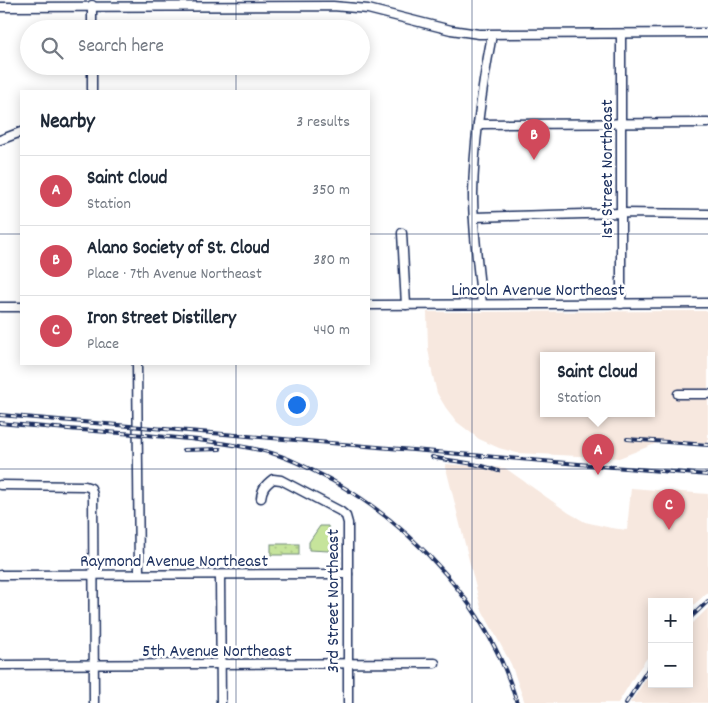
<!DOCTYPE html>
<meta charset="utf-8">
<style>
body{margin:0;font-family:Dekko,sans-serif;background:#f2f2f3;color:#1f2937}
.controls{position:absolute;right:15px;bottom:15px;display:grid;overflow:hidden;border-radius:0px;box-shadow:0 2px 12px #0003}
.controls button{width:45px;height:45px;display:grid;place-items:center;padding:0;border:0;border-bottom:1px solid #e0e1e3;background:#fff;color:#1f2937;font:25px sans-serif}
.you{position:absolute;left:296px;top:404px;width:18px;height:18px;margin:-12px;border:4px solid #fff;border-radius:50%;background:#1a73e8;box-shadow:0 0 0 8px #1a73e833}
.badge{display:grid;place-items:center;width:32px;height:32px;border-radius:50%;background:#d1495b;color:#fff;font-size:16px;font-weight:700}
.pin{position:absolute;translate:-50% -41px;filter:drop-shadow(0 1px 2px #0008)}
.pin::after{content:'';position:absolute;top:26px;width:18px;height:15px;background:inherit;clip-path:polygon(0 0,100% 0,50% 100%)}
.popup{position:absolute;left:540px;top:352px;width:115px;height:65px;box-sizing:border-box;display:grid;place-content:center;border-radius:0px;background:#fff;filter:drop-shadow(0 1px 4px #0005);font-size:16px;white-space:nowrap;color:#747a83}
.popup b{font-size:19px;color:#1f2937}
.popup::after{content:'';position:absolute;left:50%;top:100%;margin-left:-10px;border:10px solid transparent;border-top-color:#fff}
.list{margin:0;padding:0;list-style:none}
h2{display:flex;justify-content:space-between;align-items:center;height:65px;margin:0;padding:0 20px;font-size:21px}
h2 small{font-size:16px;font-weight:400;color:#747a83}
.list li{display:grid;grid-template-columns:32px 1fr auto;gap:15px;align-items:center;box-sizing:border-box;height:70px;padding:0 20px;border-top:1px solid #e0e1e3}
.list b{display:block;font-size:19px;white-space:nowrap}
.list p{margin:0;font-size:16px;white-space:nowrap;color:#747a83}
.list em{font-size:16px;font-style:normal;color:#747a83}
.icon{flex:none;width:28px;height:28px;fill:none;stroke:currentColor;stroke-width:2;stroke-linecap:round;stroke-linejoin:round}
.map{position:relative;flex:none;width:708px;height:703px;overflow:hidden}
.search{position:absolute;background:#fff;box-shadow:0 2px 12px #0003;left:20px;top:20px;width:350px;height:55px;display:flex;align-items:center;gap:12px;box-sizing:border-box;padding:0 18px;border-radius:28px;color:#747a83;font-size:19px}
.panel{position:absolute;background:#fff;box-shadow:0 2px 12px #0003;left:20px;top:90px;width:350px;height:275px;border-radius:0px}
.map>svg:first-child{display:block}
</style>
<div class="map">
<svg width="708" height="703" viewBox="0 0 708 703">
<defs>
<pattern id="park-dots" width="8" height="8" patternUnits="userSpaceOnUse" patternTransform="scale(1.25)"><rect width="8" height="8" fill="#c6e49b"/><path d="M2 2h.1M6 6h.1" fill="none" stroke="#aac488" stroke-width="1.8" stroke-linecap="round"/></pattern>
</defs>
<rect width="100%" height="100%" fill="#fff"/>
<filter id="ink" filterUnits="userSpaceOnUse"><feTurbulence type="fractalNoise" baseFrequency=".02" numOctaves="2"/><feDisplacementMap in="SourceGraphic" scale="10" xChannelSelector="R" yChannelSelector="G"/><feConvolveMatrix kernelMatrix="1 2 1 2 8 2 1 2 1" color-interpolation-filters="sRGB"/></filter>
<g filter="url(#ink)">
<!-- built -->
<g fill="#f7e8df" fill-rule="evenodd">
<path d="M708 311V443L665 440 619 458 517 453 499 448 479 439 457 422 446 408 437 393 432 372 428 348 427 312ZM544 356H652V414H544Z"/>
<path d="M445 464 505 468 569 513 585 522 611 528 627 530 631 488 708 494V592L689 609V602H652V651L637 672 618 703H525L511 664 481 608Z"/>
<path d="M708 608V703H630L652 670V684H689V627Z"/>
</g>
<!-- park -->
<rect fill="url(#park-dots)" stroke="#708a7c" x="271" y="544" width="28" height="11"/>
<!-- pitch -->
<path fill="#c6e49b" stroke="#708a7c" d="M320 526H328L332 547 329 551 309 550V542Z"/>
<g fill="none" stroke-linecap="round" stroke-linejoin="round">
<!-- minor casing -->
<g stroke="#1b2f5e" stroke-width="11">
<g id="minor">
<path d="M92 5V29"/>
<path d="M0 7 333 6 368 9 451 30 479 34 708 33"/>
<path d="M621 34V304"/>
<path d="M92 66V91"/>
<path d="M478 124 708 123"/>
<path d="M0 140 21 132"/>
<path d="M474 217 621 213 708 214"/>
<path d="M402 233 406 305"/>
<path d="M482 304C478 268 473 231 473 194 474 140 482 87 492 35"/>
<path d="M369 305 708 303"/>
<path d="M0 307H21"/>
<path d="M137 364 139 574"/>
<path d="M678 394H708"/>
<path d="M0 485 85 486 91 488 93 495 94 703"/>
<path d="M261 498C262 489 265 485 273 479L281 480 340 511 346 516 348 523V703"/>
<path d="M0 575 348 574"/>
<path d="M220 576 221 703"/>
<path d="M0 665 435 663"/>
</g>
</g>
<!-- minor -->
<use href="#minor" stroke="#fff" stroke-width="8"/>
<!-- rail casing -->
<g stroke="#1b2f5e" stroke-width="4">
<g id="rail">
<path d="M0 415 708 475"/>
<path d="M0 423C40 427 81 430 121 433 168 437 217 440 264 451 289 457 310 469 333 481 417 529 489 608 517 703"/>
<path d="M627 439 708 445"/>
<path d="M183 450 220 449"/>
<path d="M432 457C454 462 476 462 498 471"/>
<path d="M689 619 708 601"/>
<path d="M626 703 652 663"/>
</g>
</g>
<!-- rail -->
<use href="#rail" stroke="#fff" stroke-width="2" stroke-dasharray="5.5" stroke-linecap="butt"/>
</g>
</g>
<!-- grid -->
<path fill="none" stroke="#1b2f5e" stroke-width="1" stroke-opacity="0.55" d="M236 0V29M472 0V703M236 66V91M0 234H21M369 234H708M236 364V703M0 469H708"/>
<g text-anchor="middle" stroke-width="5" stroke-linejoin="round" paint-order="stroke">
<!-- street labels -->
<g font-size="18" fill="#1b2f5e" stroke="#fff">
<text transform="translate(606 169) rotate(-90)" y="6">1st Street Northeast</text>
<text x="538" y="295">Lincoln Avenue Northeast</text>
<text x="174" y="566">Raymond Avenue Northeast</text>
<text transform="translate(332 601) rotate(-90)" y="6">3rd Street Northeast</text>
<text x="217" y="656">5th Avenue Northeast</text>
</g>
</g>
</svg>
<div class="controls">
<button>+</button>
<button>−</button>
</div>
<div class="you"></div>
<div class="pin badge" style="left:598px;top:475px">A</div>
<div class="popup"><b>Saint Cloud</b>Station</div>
<div class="pin badge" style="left:534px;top:160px">B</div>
<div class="pin badge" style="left:669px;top:530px">C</div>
<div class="search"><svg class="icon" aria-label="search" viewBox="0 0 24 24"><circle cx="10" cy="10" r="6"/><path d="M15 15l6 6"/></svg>Search here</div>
<section class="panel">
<h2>Nearby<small>3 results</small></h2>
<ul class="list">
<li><span class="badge">A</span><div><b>Saint Cloud</b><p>Station</p></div><em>350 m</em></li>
<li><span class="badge">B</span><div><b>Alano Society of St. Cloud</b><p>Place · 7th Avenue Northeast</p></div><em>380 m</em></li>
<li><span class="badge">C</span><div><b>Iron Street Distillery</b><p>Place</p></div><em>440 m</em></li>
</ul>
</section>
</div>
